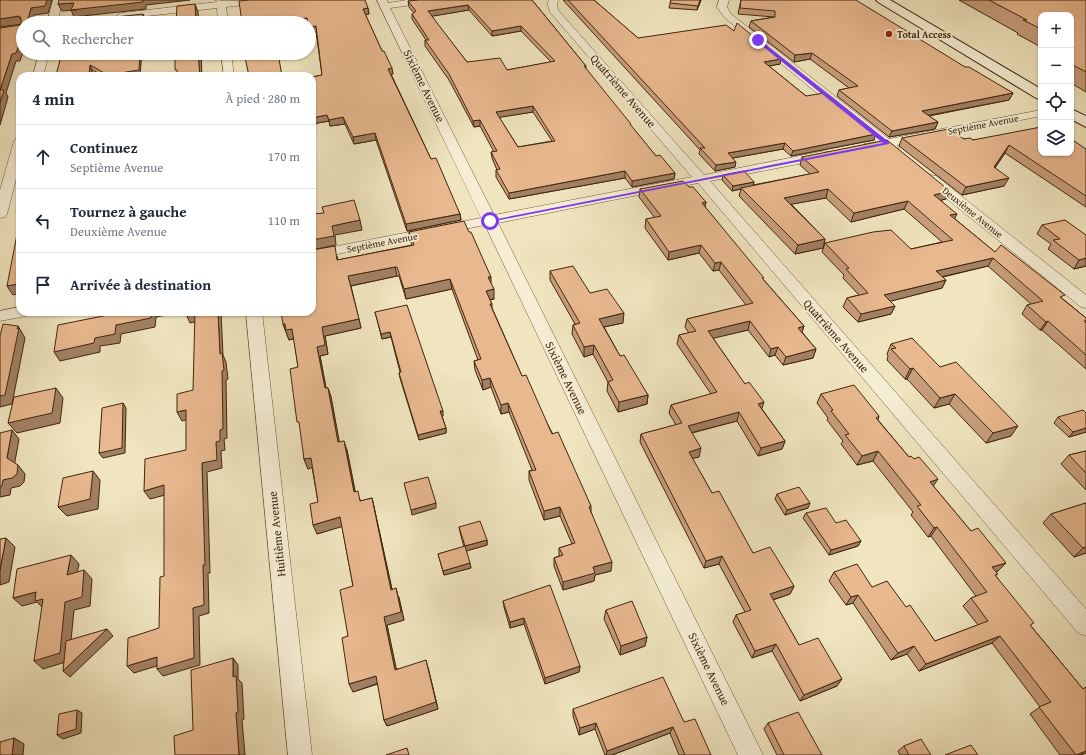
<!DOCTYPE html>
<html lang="fr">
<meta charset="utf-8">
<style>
body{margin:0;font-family:"Gentium Book Plus",serif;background:#f6f6f7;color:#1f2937}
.controls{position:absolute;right:12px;top:12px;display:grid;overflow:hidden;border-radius:8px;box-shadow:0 1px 3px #0004}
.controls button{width:36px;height:36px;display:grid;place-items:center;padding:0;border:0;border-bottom:1px solid #e0e1e3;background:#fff;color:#1f2937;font:20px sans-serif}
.stop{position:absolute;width:12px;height:12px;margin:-9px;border:3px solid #7c3aed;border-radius:50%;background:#fff}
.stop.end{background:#7c3aed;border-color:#fff;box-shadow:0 1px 4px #0008}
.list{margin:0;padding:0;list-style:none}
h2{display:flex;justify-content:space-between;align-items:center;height:52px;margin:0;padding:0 16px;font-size:17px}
h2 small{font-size:13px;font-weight:400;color:#747a83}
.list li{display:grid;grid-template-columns:26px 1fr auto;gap:12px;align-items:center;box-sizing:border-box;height:64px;padding:0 16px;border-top:1px solid #e0e1e3}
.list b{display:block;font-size:15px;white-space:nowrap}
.list p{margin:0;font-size:13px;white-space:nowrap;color:#747a83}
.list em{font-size:13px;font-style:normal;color:#747a83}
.icon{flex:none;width:22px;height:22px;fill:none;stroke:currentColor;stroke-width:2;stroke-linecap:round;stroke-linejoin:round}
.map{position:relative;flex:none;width:1086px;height:755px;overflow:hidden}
.search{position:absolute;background:#fff;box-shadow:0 1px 3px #0004;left:16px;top:16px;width:300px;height:44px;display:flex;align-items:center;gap:10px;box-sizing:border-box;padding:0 14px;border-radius:22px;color:#747a83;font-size:15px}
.panel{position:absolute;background:#fff;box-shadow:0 1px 3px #0004;left:16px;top:72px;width:300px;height:244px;border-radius:12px}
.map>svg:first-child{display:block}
</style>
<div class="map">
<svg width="1086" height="755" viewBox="0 0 1086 755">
<rect width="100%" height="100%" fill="#f0e5bf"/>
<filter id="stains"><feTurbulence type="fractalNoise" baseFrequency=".005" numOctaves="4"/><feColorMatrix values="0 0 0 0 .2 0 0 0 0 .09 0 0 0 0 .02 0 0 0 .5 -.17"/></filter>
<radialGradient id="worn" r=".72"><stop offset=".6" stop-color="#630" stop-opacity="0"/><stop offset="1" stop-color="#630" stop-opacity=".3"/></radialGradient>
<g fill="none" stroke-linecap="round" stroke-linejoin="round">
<!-- minor casing -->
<g stroke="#6d563a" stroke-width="1">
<g id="minor">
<path d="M53 0H63L57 23H47Z"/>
<path d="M216 0 226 1 265 0 260 3 226 7 228 23H218L217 8 121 19 116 16 121 13 217 2Z"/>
<path d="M377 0H387L388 3 407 0H431L426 3 390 8 494 215 692 177 550 12 547 2 549 0H559L557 3 558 10 704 175 824 151 828 152 830 155 828 158 824 159 710 181 1086 609V636L1078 633 698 183 498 223 763 755H738L485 225 312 259V251L481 218Z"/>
<path d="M719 0H729L727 7 731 14 889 139 1041 110V116L897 145 899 148 897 151 893 152 885 147 868 151 864 150 862 147 864 144 877 142 725 18 717 7Z"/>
<path d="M93 17 98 20 96 22 61 23 66 20Z"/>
<path d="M39 53H49L43 76H33Z"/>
<path d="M221 53H231L234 76H224Z"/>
<path d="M20 137V164L7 214 5 217 0 218V190L14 141 16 138Z"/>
<path d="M931 175 936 176 1086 295V308L1081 307 926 182 925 179 926 176Z"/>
<path d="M20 307V312H28L26 316 0 321V311Z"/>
<path d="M246 312H262L312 755H288Z"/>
</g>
</g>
<!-- secondary casing -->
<g stroke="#41260d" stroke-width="2">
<g id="secondary">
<path d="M876 0H890L1041 89V99L1036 98 878 2Z"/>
<path d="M1071 109 1086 116V127L1071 119Z"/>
</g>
</g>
<!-- minor -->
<use href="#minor" fill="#f5eed5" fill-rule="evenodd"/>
<!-- secondary -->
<use href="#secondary" fill="#f5eed5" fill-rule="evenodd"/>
</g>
<!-- wall -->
<g fill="#c89e7b" stroke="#41260d" fill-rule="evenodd">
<path d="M532 0 586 66V69L631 126 656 156 675 173 674 179 632 187 625 178 509 199 496 177V170H497L492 158 491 152H494L480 126 474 127 449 80 425 46V40H426L412 19V14L414 13 409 7 408 1ZM469 10 492 36 521 31 551 62 507 70 467 62 431 16ZM533 112 552 141 518 147 499 117Z"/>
<path d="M563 0H594L638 38 780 64 769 66 806 96 874 140 791 156 783 149 733 158 735 167 715 171 699 154 700 150Z"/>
<path d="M671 0H701L697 10 669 8Z"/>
<path d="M741 0 965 67 1013 93 1009 100 929 116 938 122 935 129 889 137 837 96 839 90 849 88 810 59 794 62 749 27 751 21 774 17 738 14Z"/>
<path d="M959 0H1086V92L1071 83V15H1041V47L1017 34 1018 33Z"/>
<path d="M368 8 369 14H365L382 51 393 74H391L431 159 460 214 461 220 407 231 376 140 354 144 345 124 330 126 329 121 312 124V77L322 75 316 32 311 33Z"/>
<path d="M62 53 140 75 134 76H104L92 70V76H57Z"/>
<path d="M902 138 964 139 1086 149V207L1005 153 995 168 1004 186 962 195 899 146Z"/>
<path d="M802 157 950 191 946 199 941 200 955 219 995 252 1063 299 1086 318V369L1042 330H1040L1022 314 1027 305 1031 304 988 266 943 277 946 280 942 288 890 301 895 306 891 314 858 322 843 307 847 298 859 295 843 278 844 275 822 252 825 243 911 249 942 242 904 209 851 222 826 198 791 204 825 239 823 248 795 254 739 196 741 189 732 191 722 180 723 175 754 182 753 185 810 174 800 165Z"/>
<path d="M689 187 706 202 705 207 763 279 804 326 802 332 816 349 813 358 783 365 775 355 769 357 748 330 713 338 762 409 785 441 782 449 758 456 737 421 692 433 699 457 692 458 712 493 753 553 794 586 790 594 773 600 799 645 837 686 800 701 772 651 752 658 733 622 736 615 745 612 719 564 704 568 640 442 641 434 676 425 669 413 671 405 711 394 677 344 679 335 689 333 685 327 687 319 746 305 719 270 713 271 699 253 668 260 645 228 646 219 655 218 639 197 640 189Z"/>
<path d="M1042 225 1086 235V266L1074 269 1048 249 1051 244 1037 234Z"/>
<path d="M409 232 491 284 494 299 490 300 492 304V308L522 376 591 506V512L611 571 595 575 594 581 563 590 554 566V558L559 556V548L572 544 560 516 544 520 529 480V471L532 470 509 412 501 414 491 387 483 390 475 370 474 361 478 360 452 289 406 299 399 276H397L351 286 361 328 325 336 328 354 320 356 326 388H328L331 397 339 442 347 450 355 491 361 501 372 498 374 507 392 590 399 597 404 620 387 625 396 669 428 667 438 709 387 726 384 720 378 684 353 692 348 636 353 586 342 526 317 534 318 502 312 467 308 469 304 459 298 367 294 339 289 340 283 324 337 256 338 260 412 245 410 241Z"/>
<path d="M550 271 590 293 623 323 604 327 620 356 648 395 647 404 618 412 607 391 608 382 593 354 584 357 572 334 573 325 575 324 550 280Z"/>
<path d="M375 312 443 416H442L446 428V433L419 440 400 378 399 373 400 372 391 337 382 339Z"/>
<path d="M891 344 940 367 1011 436 986 443 949 404 934 408 907 379H905L887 360 888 356 887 354Z"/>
<path d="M821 394 879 416 878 420 971 531 1006 563 998 571 996 572V576L1031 626 1083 689 1086 687V753L1080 755H1060L1030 714 1040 707 992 643 919 671 907 654 891 660 853 603 846 605 829 581 834 572 872 587 906 607 935 641 978 625 963 606 971 598 976 596 931 536 928 537 911 515 913 512 873 461 857 465 841 444 843 441 827 420 828 418 817 403Z"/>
<path d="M1058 417 1086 432 1069 437 1054 423Z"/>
<path d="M1086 451V490L1061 464 1069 455Z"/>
<path d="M777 494 808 508 785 515 775 499Z"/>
<path d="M1086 503V553L1074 557 1043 523 1051 514Z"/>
<path d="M806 513 836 523 861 541 858 546 829 555 803 518Z"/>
<path d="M459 527 487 540V545L466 551 471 568 444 575 438 554 464 547 460 532Z"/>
<path d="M503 601 580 666 579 672 545 684 524 624 510 628 504 607Z"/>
<path d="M606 610 647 637 645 646 620 655 604 619Z"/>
<path d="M573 709 684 722 711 755H679L670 733 612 755H605L595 729 579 735 573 716Z"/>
<path d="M768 723 822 755H777L764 729Z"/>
<path d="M904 746 931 755H900L898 751Z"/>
</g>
<!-- shaded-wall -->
<g fill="#a28164" stroke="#41260d">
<path d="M47 0H52L48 13 34 15 32 23H27L31 8Z"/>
<path d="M143 0H190L146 5V9L74 17 71 10Z"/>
<path d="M700 0H701L697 10 698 6Z"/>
<path d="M74 3 77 10 62 11 58 4Z"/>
<path d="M195 4 198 12 199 23H196Z"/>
<path d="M468 5 469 10 428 17V11Z"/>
<path d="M368 8 369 14 364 15 363 9Z"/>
<path d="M143 14 145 18V23H143Z"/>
<path d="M19 16 23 24 0 27V19Z"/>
<path d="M307 18 308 23H273V22Z"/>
<path d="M316 26 317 32 311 33 309 27Z"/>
<path d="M521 26V31L492 36V31Z"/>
<path d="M23 35V52L20 61H16L6 93 8 97 0 125V90L12 54Z"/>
<path d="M140 53H142L140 75 134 76H108V75Z"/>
<path d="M198 53H201L202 76H200Z"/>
<path d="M812 53 810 59 794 62 795 55Z"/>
<path d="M781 59 780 64 763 67 764 62Z"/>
<path d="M90 65 92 70V76H89Z"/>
<path d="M392 68 393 74 389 75 388 69Z"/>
<path d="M66 74 67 76H57L56 75Z"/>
<path d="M1013 93 1009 100 920 117 922 111Z"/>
<path d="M533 106V112L496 118V112Z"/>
<path d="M327 115 329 121 312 124V118Z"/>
<path d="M343 117 345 124 330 126 329 120Z"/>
<path d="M480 120V126L474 127 473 121Z"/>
<path d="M938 122 935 129 889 137 892 131Z"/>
<path d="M375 133 376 140 354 144 353 137Z"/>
<path d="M876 134 874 140 791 156 793 151Z"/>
<path d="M785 143 783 149 727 159 728 153Z"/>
<path d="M1009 145 1005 153 990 175 994 167Z"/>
<path d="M736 162 735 167 715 171 716 165Z"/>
<path d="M625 171V178L509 199V193Z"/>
<path d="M675 173 674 179 632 187V181Z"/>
<path d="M1009 178 1004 186 962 195 966 187Z"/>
<path d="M754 182 753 187 741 188V189L732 191 733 186Z"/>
<path d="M828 189 826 198 782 206 784 198Z"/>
<path d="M950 191 946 199 930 203 934 195Z"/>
<path d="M908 201 904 209 851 222 854 213Z"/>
<path d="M706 202 704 211 702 203Z"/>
<path d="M460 214 461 220 407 231 406 224Z"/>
<path d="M957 214 953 222 950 215Z"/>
<path d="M360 220 362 230 335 235 336 245 312 250V240L332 226Z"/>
<path d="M825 239 823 248 795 254 798 245Z"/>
<path d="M701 245 699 253 668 260 669 252Z"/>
<path d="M993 258 988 266 932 279 936 271Z"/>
<path d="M1086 258V266L1074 269 1079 260Z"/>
<path d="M721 262 719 270 713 271 715 263Z"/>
<path d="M395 267 397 276 350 286 348 276Z"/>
<path d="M488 277H491V286Z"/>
<path d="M450 279 452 289 406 299 404 289Z"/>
<path d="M946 280 942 288 880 304 884 295Z"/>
<path d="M18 284 20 287V293L13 295 7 286Z"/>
<path d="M494 289V299L487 300 486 291Z"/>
<path d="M895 306 891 314 858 322 861 314Z"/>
<path d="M151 312H182L156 317 155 327 121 334 120 343 100 346V352L60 361 54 352 95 338 116 325Z"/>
<path d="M195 312 199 321 190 323 186 314Z"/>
<path d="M218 312H221L223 355 226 362 228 379 226 380 227 438 224 439 225 450 221 451 222 468 207 472 210 573H208L209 613 199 616 200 665 163 676 157 669 193 608 203 565 202 463 216 442 220 430V354Z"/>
<path d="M624 313 623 323 598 328 599 319Z"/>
<path d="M359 319 361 328 325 336 328 354 320 356 328 398 325 388 317 347 322 327Z"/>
<path d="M750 321 748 330 706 340 708 331Z"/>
<path d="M1048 321 1042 330H1040L1046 322Z"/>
<path d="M283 324H285L292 329 295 338 289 340Z"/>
<path d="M18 326 25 338 12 404 0 407V396Z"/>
<path d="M804 326 801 335 798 328Z"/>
<path d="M390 332 391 337 382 339 381 334Z"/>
<path d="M594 345 593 354 584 357V347Z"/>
<path d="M778 347 775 355 769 357 771 349Z"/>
<path d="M816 349 813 358 783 365 786 357Z"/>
<path d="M913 368 907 379H905L910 369Z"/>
<path d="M490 378 491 387 483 390 482 380Z"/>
<path d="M56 388 63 398 60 423 17 433 8 423Z"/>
<path d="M328 388 331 397 341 451 338 442Z"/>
<path d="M955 394 949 404 934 408 940 398Z"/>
<path d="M648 395 647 404 618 412 619 402Z"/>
<path d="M764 402 761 411 758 404Z"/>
<path d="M123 403 126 408 125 453 103 458 99 453Z"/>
<path d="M508 403 509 412 501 414V405Z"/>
<path d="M186 410 190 419 182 421 177 412Z"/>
<path d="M440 411H443V416L441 417Z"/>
<path d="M739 412 737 421 686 434 688 426Z"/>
<path d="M1018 426 1011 436 986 443 993 433Z"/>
<path d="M446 428V433L419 440 418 435Z"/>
<path d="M1086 428V432L1069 437 1073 432Z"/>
<path d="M12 430 19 439 14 467 7 458Z"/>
<path d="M344 441 347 450 357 501 354 492Z"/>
<path d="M785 441 782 449 758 456 761 448Z"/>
<path d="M701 448 699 457 687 460 689 452Z"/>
<path d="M878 451 873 461 857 465 862 456Z"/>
<path d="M311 458 314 467 308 469 304 459Z"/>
<path d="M18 465 25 474 24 482 20 486 11 488 10 495 0 497V487L3 480Z"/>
<path d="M93 471 100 480 98 509 67 516 58 507Z"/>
<path d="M938 479 932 488 930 482Z"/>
<path d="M164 485 169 494 150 499 144 491Z"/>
<path d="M372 498 374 507 394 598 391 590Z"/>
<path d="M436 503V508L412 515 411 510Z"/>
<path d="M810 503 808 508 785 515 787 510Z"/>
<path d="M560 507V516L544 520V511Z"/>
<path d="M340 517 344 526 317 534 313 525Z"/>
<path d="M937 527 931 536 928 537 934 528Z"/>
<path d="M6 538 15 547 9 582 0 585V570Z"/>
<path d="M487 540V545L466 551 465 546Z"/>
<path d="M861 541 858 546 829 555 831 550Z"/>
<path d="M1086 547V553L1074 557 1083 548Z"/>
<path d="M71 555 79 564 75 584 67 575Z"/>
<path d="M722 556 719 564 704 568 706 561Z"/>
<path d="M612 562 611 571 595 575 594 581 563 590V582L593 567Z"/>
<path d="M470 563 471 568 444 575 443 571Z"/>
<path d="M1006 563 998 571 985 575 992 567Z"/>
<path d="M84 570 92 579 90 606 74 610 69 661 43 669 34 661 65 602Z"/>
<path d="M794 586 790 594 766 602 770 594Z"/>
<path d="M396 588 404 620 387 625 398 677 395 670 384 617Z"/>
<path d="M36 592 45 600 44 609 37 602 22 606 13 598Z"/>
<path d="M858 595 853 603 846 605 851 597Z"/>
<path d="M524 618V624L510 628V622Z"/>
<path d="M107 629 113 636 70 677 63 671Z"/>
<path d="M1000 636 992 643 919 671 926 664Z"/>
<path d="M647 637 645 646 620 655 621 646Z"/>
<path d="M776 644 772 651 752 658 755 651Z"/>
<path d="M914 646 907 654 891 660 898 653Z"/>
<path d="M157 657 163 664 134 673 127 666Z"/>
<path d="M233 658 238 665V679L242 683 244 719 242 720 245 755H239L233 677Z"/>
<path d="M426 660 438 709 387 726 384 720Z"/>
<path d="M580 666 579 672 545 684V678Z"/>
<path d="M376 676 379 683 353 692 349 684Z"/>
<path d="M842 679 837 686 800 701 804 695Z"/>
<path d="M77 710 82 713 81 733 63 739 57 735Z"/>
<path d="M596 723 595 729 579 735 580 728Z"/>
<path d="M673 727 670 733 612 755H606L607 751Z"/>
<path d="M14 738 24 744 23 755H12Z"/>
<path d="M1086 751V753L1080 755H1076Z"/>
</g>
<!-- building -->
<g fill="#e8b88f" stroke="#41260d" fill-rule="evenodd">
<path d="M0 0H47L45 6 31 8 27 23H23V35L16 53 12 54 0 90H4L0 103V28L20 25 21 24V18L19 16 0 19Z"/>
<path d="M59 0H143V2L71 10 74 3 58 4Z"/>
<path d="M250 0H365L368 8 363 9 382 51H384L392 68 388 69 431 159 436 158 460 214 406 224 375 133 353 137 343 117 329 120 327 115 312 118V77L322 75 316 26 309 27V23H308L307 18 273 22V23H242L239 1Z"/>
<path d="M419 0H532L586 66H584L631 124H630L656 156 660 155 675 173 632 181 625 171 509 193 496 170 500 169 491 152 497 151 480 120 473 121 449 74 425 40H429L412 14 416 11 408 1ZM468 5 492 31 521 26 555 61 507 70 500 58 467 62 428 11ZM533 106 555 141 518 147 496 112Z"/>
<path d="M568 0H594L638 38 726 25 734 31 737 23 781 59 764 62 806 96 824 93 876 134 793 151 785 143 728 153 736 162 716 165 700 148H705Z"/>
<path d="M671 0H700L698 6 670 3Z"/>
<path d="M741 0H856L965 67H969L1013 93 922 111 938 122 892 131 839 90 858 86 812 53 795 55 751 21 775 17V11L740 8Z"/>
<path d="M989 0H1086V72L1071 64V46L1074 45 1071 44V15H1041V29L1023 20H1027Z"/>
<path d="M195 4 196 23H176L177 6Z"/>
<path d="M143 14V23H70V20H88Z"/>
<path d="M62 53H140L139 70 108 75 90 65 89 76H66V74L56 75Z"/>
<path d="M175 53H198L200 76H177V70H175Z"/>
<path d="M244 53H278L282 76H249Z"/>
<path d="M1041 127V153H1071V139L1086 149V196L1009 145 994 167 1009 178 966 187 902 138 949 129 964 139 970 138 973 140Z"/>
<path d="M887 140 950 191 934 195 957 214 950 215 995 252 1001 245 1065 295 1060 297 1086 318V321H1084L1086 323V355L1048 321 1046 322 1027 305 1043 301 993 258 936 271 946 280 884 295 895 306 861 314 847 298 868 293 846 269 849 268 825 243 873 232 891 230 911 249 953 240 908 201 854 213 828 189 784 198 825 239 798 245 741 188 819 172 802 157Z"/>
<path d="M744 171 754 182 733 186 723 175Z"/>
<path d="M683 181 689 187H693L706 202 702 203 764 278H762L804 326 798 328 816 349 786 357 778 347 771 349 750 321 708 331 745 384 749 382 764 402 758 404 785 441 761 448 739 412 688 426 701 448 689 452 712 493 719 491 753 553 770 547 794 586 770 594 799 645 818 638 842 679 804 695 776 644 755 651 736 615 751 610 722 556 706 561 641 434 682 423 671 405 717 392 679 335 696 331 687 319 753 303 721 262 715 263 701 245 669 252 646 219 661 216 640 189Z"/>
<path d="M354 200 360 220 332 226 334 236 312 240V214L324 213 322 207Z"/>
<path d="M20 219V287H17L18 284 7 286Z"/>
<path d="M1065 220 1086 235V258L1079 260 1053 240 1060 239 1042 225Z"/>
<path d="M464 221 469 232H471L491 277H488L494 289 486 291 492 304H490L522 376 526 375 552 434 558 432 591 506 589 507 612 562 593 567 595 573 563 582 554 558 563 555 559 548 575 543 560 507 544 511 529 471 536 470 508 403 501 405 490 378 482 380 474 361 481 359 450 279 404 289 397 267H395L348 276 359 319 322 327 325 345 317 347 325 388H328L338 442 344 441 354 492 358 491 360 501 372 498 391 590 396 588 401 612 384 617 395 670 426 660 436 702 384 720 376 676 349 684 342 638 348 636 340 590 353 586 340 517 313 525 310 504 318 502 311 458 304 459 299 422H297L290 369 298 367 292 329 286 330 285 324H283L281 312H312V250L335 246 337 260 414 245 409 232Z"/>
<path d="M573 266 590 293 607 289 624 313 599 319 620 356 624 355 648 395 619 402 608 382 613 380 594 345 584 347 573 325 580 323 550 271Z"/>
<path d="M407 305 443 411H440L446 428 418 435 399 373 401 372 390 332 381 334 375 312Z"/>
<path d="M108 312H151V318L116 325 115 334 95 338 94 343 54 352 58 325 108 315Z"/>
<path d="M186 312H218L220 354 222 353 224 370 222 371 223 429 220 430V441L216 442 217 460 202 463 205 565H203L204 605 193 608 194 658 157 669V657L127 666 128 638 159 628 160 577 164 576V485L144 491 145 459 186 450V410L177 412V394L193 390 195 312 186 314Z"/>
<path d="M3 324 18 326 17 329 19 328 5 395 0 396V336Z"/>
<path d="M912 338 940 367 956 362 1018 426 993 433 955 394 940 398 913 368 910 369 891 349 896 348 891 344Z"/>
<path d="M854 385 879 416 876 418 909 457 911 456 914 459 919 457 938 479 930 482 971 531 978 528 1006 563 992 567 998 574 995 575 1034 623 1030 625 1083 689 1086 687V751L1076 755 1039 707 1051 702 1000 636 926 664 914 646 898 653 858 595 851 597 834 572 857 564 872 587 887 581 906 607 910 605 935 641 988 621 971 598 987 592 937 527 934 528 917 506 921 505 878 451 862 456 845 435 849 434 831 411 833 410 821 394Z"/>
<path d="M56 388 52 413 8 423 14 397Z"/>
<path d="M123 403 122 448 99 453 102 408Z"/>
<path d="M1083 410 1086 413V428L1073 432 1058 417Z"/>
<path d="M12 430 7 458 18 465 17 474 12 478 3 480 2 486 0 487V433Z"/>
<path d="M1086 451V473L1069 455Z"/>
<path d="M93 471 90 499 58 507 63 478Z"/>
<path d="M428 477 436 503 411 510 404 483Z"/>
<path d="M799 487 810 503 787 510 777 494Z"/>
<path d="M1086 503V547L1083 548 1051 514Z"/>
<path d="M826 508 836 523 846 520 861 541 831 550 806 513Z"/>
<path d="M480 521 487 540 465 546 459 527Z"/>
<path d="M6 538 0 570V539Z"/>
<path d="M465 546 470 563 443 571 438 554Z"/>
<path d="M71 555 67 575 84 570 82 597 65 602 60 653 34 661 43 599 35 601 36 592 13 598 17 569Z"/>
<path d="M550 585 580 666 545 678 524 618 510 622 503 601Z"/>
<path d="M632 601 647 637 621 646 606 610Z"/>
<path d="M107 629 63 671 66 641Z"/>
<path d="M233 658V677L236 676 238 712 236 713 239 755H175L174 736 193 730 191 670Z"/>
<path d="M663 677 684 722 695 719 711 755H685L673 727 607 751 596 723 580 728 573 709Z"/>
<path d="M77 710 76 729 57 735 59 714Z"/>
<path d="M798 712 822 755H784L768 723Z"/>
<path d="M14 738 12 755H0V742Z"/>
<path d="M921 739 931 755H909L904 746Z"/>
<path d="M971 745 978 755H945Z"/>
<path d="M407 748 409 755H386Z"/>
</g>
<!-- route -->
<path fill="#7c3aed" d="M756 39H759L889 142V144L490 222 487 221 883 143 756 41Z"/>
<!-- markers -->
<circle fill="#8f2418" stroke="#f5eed5" stroke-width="1.5" cx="889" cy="34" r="4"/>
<g text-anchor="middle" stroke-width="3.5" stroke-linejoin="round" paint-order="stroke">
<!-- far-poi labels -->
<g font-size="10" font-weight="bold" fill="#41260d" stroke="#f5eed5" text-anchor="start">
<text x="897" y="38">Total Access</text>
</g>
<!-- far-street labels -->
<g font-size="10" fill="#41260d" stroke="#f5eed5">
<text transform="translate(983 124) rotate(-11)" y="4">Septième Avenue</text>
<text transform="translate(973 212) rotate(39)" y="4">Deuxième Avenue</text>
<text transform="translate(382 242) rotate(-11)" y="4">Septième Avenue</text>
</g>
<!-- street labels -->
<g font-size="12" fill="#41260d" stroke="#f5eed5">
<text transform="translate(424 86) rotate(64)" y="4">Sixième Avenue</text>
<text transform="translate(623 91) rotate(49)" y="4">Quatrième Avenue</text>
<text transform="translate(836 336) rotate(49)" y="4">Quatrième Avenue</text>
<text transform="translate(566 378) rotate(64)" y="4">Sixième Avenue</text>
<text transform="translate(277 534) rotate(-96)" y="4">Huitième Avenue</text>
<text transform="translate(709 669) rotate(64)" y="4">Sixième Avenue</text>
</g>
</g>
<rect width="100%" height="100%" filter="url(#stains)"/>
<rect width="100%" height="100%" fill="url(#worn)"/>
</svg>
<div class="controls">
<button>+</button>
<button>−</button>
<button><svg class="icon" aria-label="locate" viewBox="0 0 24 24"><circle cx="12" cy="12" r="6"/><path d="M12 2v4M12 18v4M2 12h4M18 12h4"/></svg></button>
<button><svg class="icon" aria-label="layers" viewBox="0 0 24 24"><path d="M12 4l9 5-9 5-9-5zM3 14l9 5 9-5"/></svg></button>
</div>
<div class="stop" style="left:490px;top:221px"></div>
<div class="stop end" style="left:758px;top:40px"></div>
<div class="search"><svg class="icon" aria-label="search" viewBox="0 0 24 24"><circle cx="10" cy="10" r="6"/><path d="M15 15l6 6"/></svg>Rechercher</div>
<section class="panel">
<h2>4 min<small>À pied · 280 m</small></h2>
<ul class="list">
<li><svg class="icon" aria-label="ahead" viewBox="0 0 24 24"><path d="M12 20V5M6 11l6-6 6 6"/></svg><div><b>Continuez</b><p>Septième Avenue</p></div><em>170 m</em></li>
<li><svg class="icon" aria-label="left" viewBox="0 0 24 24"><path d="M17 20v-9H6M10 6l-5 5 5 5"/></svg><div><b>Tournez à gauche</b><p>Deuxième Avenue</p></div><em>110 m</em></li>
<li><svg class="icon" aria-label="arrive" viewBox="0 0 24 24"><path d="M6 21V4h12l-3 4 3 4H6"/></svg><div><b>Arrivée à destination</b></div></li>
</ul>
</section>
</div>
